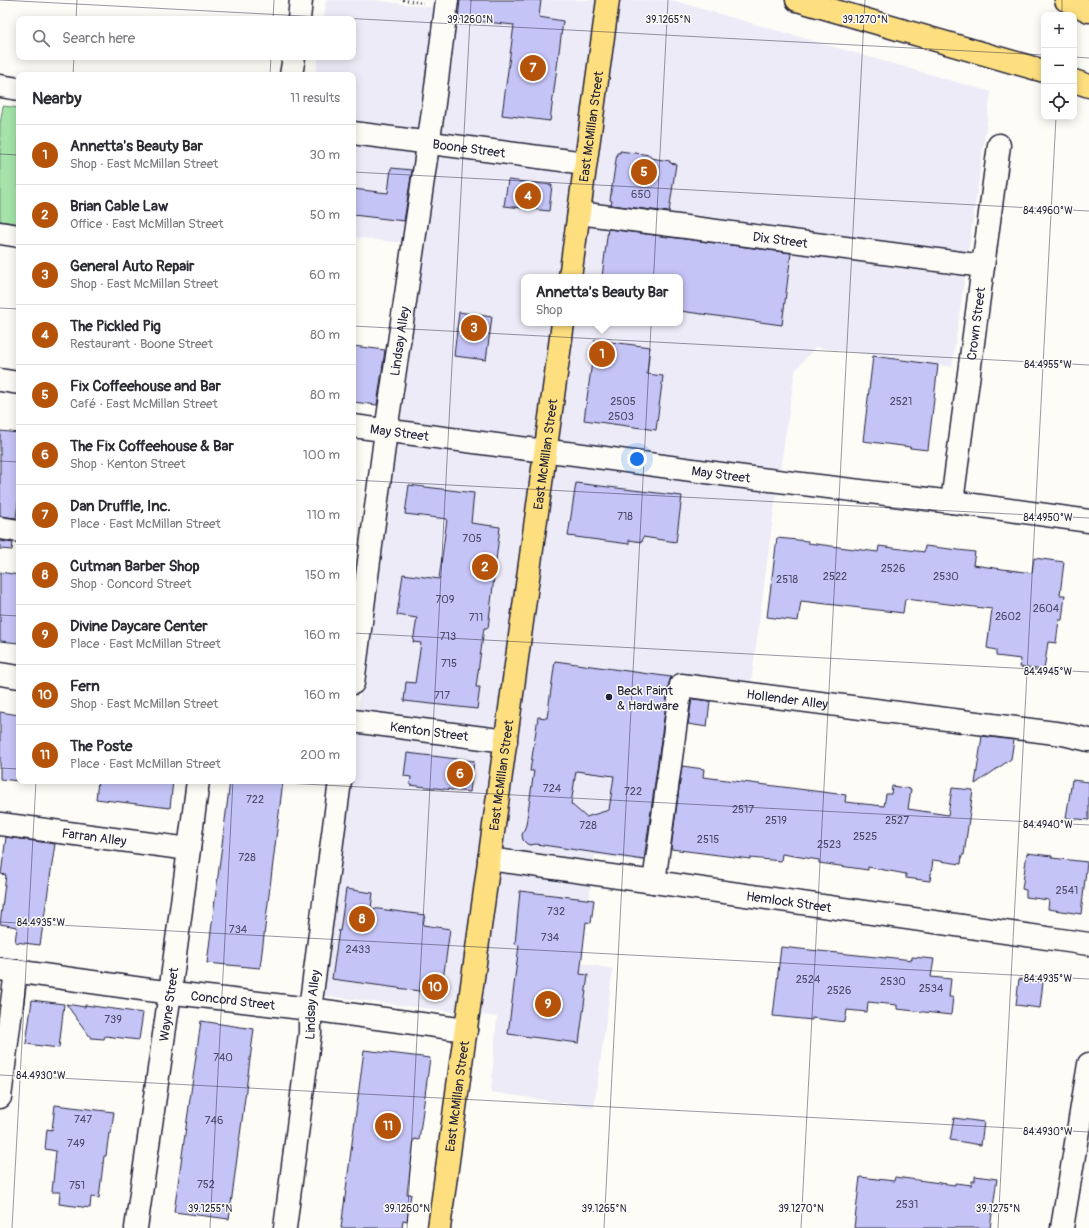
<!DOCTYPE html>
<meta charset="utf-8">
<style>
body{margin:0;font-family:Pangolin,sans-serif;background:#f2f2f3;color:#2b2b33}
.controls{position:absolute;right:12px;top:12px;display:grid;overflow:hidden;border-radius:8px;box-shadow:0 2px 10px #0003}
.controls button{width:36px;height:36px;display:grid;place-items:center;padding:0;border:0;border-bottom:1px solid #e1e1e2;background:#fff;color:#2b2b33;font:20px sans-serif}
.you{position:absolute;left:637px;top:459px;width:14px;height:14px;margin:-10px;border:3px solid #fff;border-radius:50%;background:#1a73e8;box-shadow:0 0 0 6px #1a73e833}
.badge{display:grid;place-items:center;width:26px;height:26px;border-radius:50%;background:#b45309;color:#fff;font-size:13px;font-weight:700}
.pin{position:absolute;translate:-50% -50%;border:2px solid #fff;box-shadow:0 1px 4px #0006}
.popup{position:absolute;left:521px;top:274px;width:162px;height:52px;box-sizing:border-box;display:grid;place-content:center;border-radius:8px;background:#fff;filter:drop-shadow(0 1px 3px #0005);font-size:13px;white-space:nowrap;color:#7c7c81}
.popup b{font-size:15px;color:#2b2b33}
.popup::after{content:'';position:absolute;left:50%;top:100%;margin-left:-8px;border:8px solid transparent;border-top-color:#fff}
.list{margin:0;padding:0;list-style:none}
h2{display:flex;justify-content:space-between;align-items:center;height:52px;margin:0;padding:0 16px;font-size:17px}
h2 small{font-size:13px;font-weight:400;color:#7c7c81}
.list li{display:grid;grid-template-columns:26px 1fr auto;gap:12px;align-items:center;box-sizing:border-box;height:60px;padding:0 16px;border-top:1px solid #e1e1e2}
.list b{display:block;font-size:15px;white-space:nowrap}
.list p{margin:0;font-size:13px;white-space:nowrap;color:#7c7c81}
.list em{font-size:13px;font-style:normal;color:#7c7c81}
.icon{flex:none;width:22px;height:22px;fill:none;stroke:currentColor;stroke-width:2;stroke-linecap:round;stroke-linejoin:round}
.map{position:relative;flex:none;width:1089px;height:1228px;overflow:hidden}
.search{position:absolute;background:#fff;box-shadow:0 2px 10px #0003;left:16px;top:16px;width:340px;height:44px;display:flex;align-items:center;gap:10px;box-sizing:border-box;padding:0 14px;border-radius:8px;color:#7c7c81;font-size:15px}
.panel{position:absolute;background:#fff;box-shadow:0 2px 10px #0003;left:16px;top:72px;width:340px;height:712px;border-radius:8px}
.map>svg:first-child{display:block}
</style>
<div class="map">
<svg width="1089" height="1228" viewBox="0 0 1089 1228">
<rect width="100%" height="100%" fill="#fdfcf7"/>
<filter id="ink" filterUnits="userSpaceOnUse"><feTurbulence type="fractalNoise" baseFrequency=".025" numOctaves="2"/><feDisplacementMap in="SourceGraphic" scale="8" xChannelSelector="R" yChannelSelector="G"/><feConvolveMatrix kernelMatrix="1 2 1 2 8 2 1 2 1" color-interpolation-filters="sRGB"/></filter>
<g filter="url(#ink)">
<!-- built -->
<path fill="#ecebf7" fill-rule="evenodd" d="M326 0H373L436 8 438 0H671L991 92 952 367 815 347 795 371 774 510 751 683 673 673 649 863 595 855 581 963 613 969 594 1108 491 1092 497 1017 319 995 348 781H353V746L421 245 353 237V75H316L318 57H353V19H324ZM524 277H680V323H524Z"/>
<!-- green -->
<path fill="#a5e3aa" stroke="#648272" d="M3 106 19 108V224L0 221V124Z"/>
<!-- building -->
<g fill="#c5c4f6" stroke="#22223b" fill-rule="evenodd">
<path d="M460 0H541L539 17 563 21 550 121 502 115 514 25 458 19Z"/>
<path d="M620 151 650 155V158L670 161V163L676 164 669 212 611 205 612 201 610 200 617 153H620Z"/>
<path d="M391 168 412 170 404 221 353 215V189L388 193Z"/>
<path d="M508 180 552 185 549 211 504 206Z"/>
<path d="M608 229 791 253 782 325 680 311V277H602Z"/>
<path d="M459 312 492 317 486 360 454 356Z"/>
<path d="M595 340 650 347 647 374 663 376 656 430 584 420Z"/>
<path d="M353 346 385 350 377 405 353 402Z"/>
<path d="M873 356 938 365 928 450 910 448V447L863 441Z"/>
<path d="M0 431 19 433V496L16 518 0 516Z"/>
<path d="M576 483 682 496 676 542 643 537 642 542 629 540V544L568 536Z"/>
<path d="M409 485 474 493 471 523 500 527 488 628H484L476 687H480L477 709 404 701 406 682 415 683 421 643 413 642 417 618 397 615 403 574 439 579 447 519 405 514Z"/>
<path d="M777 538 808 541V543L878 552 879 546 924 552 925 546 975 552 973 565 1032 573 1034 558 1064 562 1060 595H1065L1062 620H1059L1056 643 1048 642 1044 670 1020 667 1021 659 996 656V650L987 648 992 609 905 599 903 613 801 601 798 621 767 617Z"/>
<path d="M0 541 13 543 12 550 0 549Z"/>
<path d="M0 572 19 575V643L0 641Z"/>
<path d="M555 661 671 677 669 683 644 860 536 844 530 845 527 844 523 840 522 835 526 825 534 771H530L538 717 547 718ZM576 771 614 776 609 810 586 817 571 804Z"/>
<path d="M692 699 710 701 707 727 688 724Z"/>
<path d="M0 712 19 715V781L0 779Z"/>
<path d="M982 736 1014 740 1011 759 975 784Z"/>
<path d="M407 753 474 761 470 792 410 785 411 777 404 776Z"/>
<path d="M682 766 704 769 703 777 846 795 845 802 884 806 886 794H891L892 786 911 789 908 809 948 815 952 788 973 790 964 855H962L961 864 933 860 930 881 906 878V874L868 867V870L819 863V860L782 854 781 861 750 858V859L671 849Z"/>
<path d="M1072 780 1089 782V820L1066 818Z"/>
<path d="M98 781H173L170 808 96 799Z"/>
<path d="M230 781H283L260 968 207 963Z"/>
<path d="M6 837 55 844 40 945 15 942 17 927 0 924 6 875 1 874Z"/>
<path d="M1027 853 1052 856V858L1087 862 1081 914 1048 909 1049 900 1026 897V890L1022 889Z"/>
<path d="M346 889 373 893 371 908 425 915 423 925 450 929 441 994 332 979 339 930 340 931Z"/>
<path d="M520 891 594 900 591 923 586 922 580 974 588 975 579 1043 508 1034 519 945 515 944Z"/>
<path d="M781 947 886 958V957L912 960V957L934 959 931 977 951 979 949 997H953L951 1015 897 1009V1005L868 1002 867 1012 847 1010 845 1022 812 1018V1020L773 1016Z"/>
<path d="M1019 979 1043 982 1040 1008 1016 1005Z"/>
<path d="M32 1000 64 1004 59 1048 26 1044Z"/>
<path d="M66 1004 85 1007V1005L143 1013 139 1040 105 1036 104 1039 91 1038Z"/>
<path d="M201 1021 254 1029 229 1219 174 1212Z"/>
<path d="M364 1050 430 1058 419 1140 414 1139 407 1194H411L407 1221 403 1220 402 1228H341Z"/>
<path d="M55 1105 114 1112 111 1133H109L106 1156H104L99 1198 91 1197 90 1208 59 1204 60 1192H52L56 1151 45 1149 47 1129 52 1130Z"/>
<path d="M954 1118 984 1122 981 1145 950 1140Z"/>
<path d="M975 1176 997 1179 990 1228H854L860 1177 894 1181 895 1177 955 1185V1183L972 1185V1181H975Z"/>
</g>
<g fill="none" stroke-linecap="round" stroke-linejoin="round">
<!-- minor casing -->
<g stroke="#22223b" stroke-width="25">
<g id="minor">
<path d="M299 19 301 0"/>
<path d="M291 75 294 57"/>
<path d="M0 86 19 89"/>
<path id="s1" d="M353 133 585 163"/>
<path id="s2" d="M579 213 983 266"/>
<path d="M0 233 19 236"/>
<path d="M0 380 19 383"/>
<path id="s3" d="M353 426 520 448 575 454 736 476 952 502 1089 521"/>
<path id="s4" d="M952 502 999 145"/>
<path d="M0 528 19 531"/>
<path d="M0 674 19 677"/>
<path id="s5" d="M353 683 386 431 433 111 447 0"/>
<path id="s6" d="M353 721 506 741"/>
<path id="s7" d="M0 824 189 849"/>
<path id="s8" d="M489 859 654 882 1089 944"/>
<path id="s9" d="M654 882 681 685 1063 734 1089 740"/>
<path id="s10" d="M0 969 149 990 310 1009 466 1030"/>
<path d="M0 1097 16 971"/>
<path id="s11" d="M136 1228 170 993 198 781"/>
<path id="s12" d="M285 1228 310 1033V1009L340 781"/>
<path d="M1062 1228 1089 1064"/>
</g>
</g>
<!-- major casing -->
<g stroke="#22223b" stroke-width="25">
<g id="major">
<path id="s13" d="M570 277 608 0"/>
<path id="s14" d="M439 1228 462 1056 469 1007 563 323"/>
</g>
</g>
<!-- highway casing -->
<g stroke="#22223b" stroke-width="25">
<g id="highway">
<path d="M797 0 1044 71"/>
<path d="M1066 0 1089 11"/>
<path d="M1074 81 1089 86"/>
</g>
</g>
<!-- path -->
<path stroke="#22223b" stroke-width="2.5" stroke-dasharray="1 3" stroke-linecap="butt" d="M403 0 423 3"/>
<!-- minor -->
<use href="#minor" stroke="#fdfcf7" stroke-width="22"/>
<!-- major -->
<use href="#major" stroke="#fedf80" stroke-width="22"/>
<!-- highway -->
<use href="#highway" stroke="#fedf80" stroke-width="22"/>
</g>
</g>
<!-- ticks -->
<path fill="none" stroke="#22223b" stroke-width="1" stroke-opacity="0.45" d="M0 0 1044 55M1062 15V0M76 19 77 0M273 19 274 0M1074 57 1089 58M73 75 74 57M270 75 271 57M0 154 19 155M353 172 1089 211M0 308 19 309M353 326 1089 365M0 461 19 462M353 480 1089 518M0 615 19 616M353 633 1089 672M0 768 19 769M246 781 1089 825M0 922 1089 979M0 1075 1089 1132M12 1228 36 781M210 1228 233 781M407 1228 471 0M604 1228 668 0M801 1228 865 0M998 1228 1056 117"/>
<!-- markers -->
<circle fill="#22223b" stroke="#fdfcf7" stroke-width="1.5" cx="609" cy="697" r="4"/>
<g text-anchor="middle" stroke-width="3" stroke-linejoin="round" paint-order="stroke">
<!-- number labels -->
<g font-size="11" fill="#4b4a6a">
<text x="641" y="198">650</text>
<text x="623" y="405">2505</text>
<text x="901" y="405">2521</text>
<text x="621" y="420">2503</text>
<text x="625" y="520">718</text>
<text x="472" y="542">705</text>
<text x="893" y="572">2526</text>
<text x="835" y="580">2522</text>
<text x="946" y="580">2530</text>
<text x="787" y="583">2518</text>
<text x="445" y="603">709</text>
<text x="1046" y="612">2604</text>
<text x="1008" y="620">2602</text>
<text x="476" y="621">711</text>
<text x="448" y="640">713</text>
<text x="449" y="667">715</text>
<text x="442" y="699">717</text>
<text x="552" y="792">724</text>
<text x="633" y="795">722</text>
<text x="255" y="803">722</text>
<text x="743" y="813">2517</text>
<text x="776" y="824">2519</text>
<text x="897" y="824">2527</text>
<text x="588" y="829">728</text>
<text x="865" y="840">2525</text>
<text x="708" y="843">2515</text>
<text x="829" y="848">2523</text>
<text x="247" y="861">728</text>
<text x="1067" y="894">2541</text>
<text x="556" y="915">732</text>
<text x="238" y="933">734</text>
<text x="550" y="941">734</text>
<text x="358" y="953">2433</text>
<text x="808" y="983">2524</text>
<text x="893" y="985">2530</text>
<text x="931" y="992">2534</text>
<text x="839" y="994">2526</text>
<text x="113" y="1023">739</text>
<text x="223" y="1061">740</text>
<text x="83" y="1123">747</text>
<text x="214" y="1124">746</text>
<text x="76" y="1147">749</text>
<text x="206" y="1188">752</text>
<text x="77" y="1189">751</text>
<text x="907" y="1208">2531</text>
</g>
<!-- street labels -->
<g font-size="13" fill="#22223b" stroke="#fdfcf7">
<text dy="5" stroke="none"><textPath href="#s13" startOffset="152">East McMillan Street</textPath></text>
<text dy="5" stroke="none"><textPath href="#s1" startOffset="117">Boone Street</textPath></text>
<text dy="5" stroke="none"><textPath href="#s2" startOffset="203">Dix Street</textPath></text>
<text dy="5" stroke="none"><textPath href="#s4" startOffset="180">Crown Street</textPath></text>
<text dy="5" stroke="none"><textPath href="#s5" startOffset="345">Lindsay Alley</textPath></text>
<text dy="5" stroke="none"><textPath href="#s3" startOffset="47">May Street</textPath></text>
<text dy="5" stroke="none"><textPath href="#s14" startOffset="781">East McMillan Street</textPath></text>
<text dy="5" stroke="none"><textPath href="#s3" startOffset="371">May Street</textPath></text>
<text dy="5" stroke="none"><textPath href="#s9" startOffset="306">Hollender Alley</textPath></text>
<text dy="5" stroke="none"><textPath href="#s6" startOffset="77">Kenton Street</textPath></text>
<text dy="5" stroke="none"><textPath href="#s14" startOffset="457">East McMillan Street</textPath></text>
<text dy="5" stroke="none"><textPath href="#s7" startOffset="95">Farran Alley</textPath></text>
<text dy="5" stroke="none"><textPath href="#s8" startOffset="303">Hemlock Street</textPath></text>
<text dy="5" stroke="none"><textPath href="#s10" startOffset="235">Concord Street</textPath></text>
<text dy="5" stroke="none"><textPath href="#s12" startOffset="225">Lindsay Alley</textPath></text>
<text dy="5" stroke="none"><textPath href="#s11" startOffset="226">Wayne Street</textPath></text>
<text dy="5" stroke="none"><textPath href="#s14" startOffset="133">East McMillan Street</textPath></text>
</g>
<!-- poi labels -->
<g font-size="13" fill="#22223b" stroke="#fdfcf7" text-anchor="start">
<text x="617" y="695">Beck Paint<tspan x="617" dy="15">&amp; Hardware</tspan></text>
</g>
</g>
<g font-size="10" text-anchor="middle" fill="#22223b" stroke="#fdfcf7" stroke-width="3" stroke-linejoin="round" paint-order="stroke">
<text x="470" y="23">39.1260°N</text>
<text x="668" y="23">39.1265°N</text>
<text x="865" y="23">39.1270°N</text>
<text x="1048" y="214">84.4960°W</text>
<text x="1048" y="368">84.4955°W</text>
<text x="1048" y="521">84.4950°W</text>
<text x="1048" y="675">84.4945°W</text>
<text x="1048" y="828">84.4940°W</text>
<text x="41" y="926">84.4935°W</text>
<text x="1048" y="982">84.4935°W</text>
<text x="41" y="1079">84.4930°W</text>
<text x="1048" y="1135">84.4930°W</text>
<text x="210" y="1212">39.1255°N</text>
<text x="407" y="1212">39.1260°N</text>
<text x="604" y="1212">39.1265°N</text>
<text x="801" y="1212">39.1270°N</text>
<text x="998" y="1212">39.1275°N</text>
</g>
</svg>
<div class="controls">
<button>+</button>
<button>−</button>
<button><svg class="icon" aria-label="locate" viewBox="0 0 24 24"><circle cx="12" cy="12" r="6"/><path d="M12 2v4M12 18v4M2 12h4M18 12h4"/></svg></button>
</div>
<div class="you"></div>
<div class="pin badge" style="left:602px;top:354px">1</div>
<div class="popup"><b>Annetta's Beauty Bar</b>Shop</div>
<div class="pin badge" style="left:485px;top:567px">2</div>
<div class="pin badge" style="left:474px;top:328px">3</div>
<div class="pin badge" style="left:528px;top:196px">4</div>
<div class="pin badge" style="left:644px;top:172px">5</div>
<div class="pin badge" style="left:460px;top:774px">6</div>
<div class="pin badge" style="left:533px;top:68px">7</div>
<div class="pin badge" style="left:362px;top:919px">8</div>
<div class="pin badge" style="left:548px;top:1004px">9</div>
<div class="pin badge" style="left:435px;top:987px">10</div>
<div class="pin badge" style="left:388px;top:1126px">11</div>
<div class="search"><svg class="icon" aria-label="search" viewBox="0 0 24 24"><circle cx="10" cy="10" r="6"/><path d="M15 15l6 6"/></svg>Search here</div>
<section class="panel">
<h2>Nearby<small>11 results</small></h2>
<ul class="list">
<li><span class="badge">1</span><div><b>Annetta's Beauty Bar</b><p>Shop · East McMillan Street</p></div><em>30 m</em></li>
<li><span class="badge">2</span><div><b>Brian Cable Law</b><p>Office · East McMillan Street</p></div><em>50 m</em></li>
<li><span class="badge">3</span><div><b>General Auto Repair</b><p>Shop · East McMillan Street</p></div><em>60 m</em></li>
<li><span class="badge">4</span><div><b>The Pickled Pig</b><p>Restaurant · Boone Street</p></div><em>80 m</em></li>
<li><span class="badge">5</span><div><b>Fix Coffeehouse and Bar</b><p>Café · East McMillan Street</p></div><em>80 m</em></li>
<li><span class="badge">6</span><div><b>The Fix Coffeehouse &amp; Bar</b><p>Shop · Kenton Street</p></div><em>100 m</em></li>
<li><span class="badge">7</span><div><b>Dan Druffle, Inc.</b><p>Place · East McMillan Street</p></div><em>110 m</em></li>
<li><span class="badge">8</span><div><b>Cutman Barber Shop</b><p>Shop · Concord Street</p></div><em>150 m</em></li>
<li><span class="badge">9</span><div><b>Divine Daycare Center</b><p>Place · East McMillan Street</p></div><em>160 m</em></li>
<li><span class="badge">10</span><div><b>Fern</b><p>Shop · East McMillan Street</p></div><em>160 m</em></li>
<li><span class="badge">11</span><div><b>The Poste</b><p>Place · East McMillan Street</p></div><em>200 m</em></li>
</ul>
</section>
</div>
